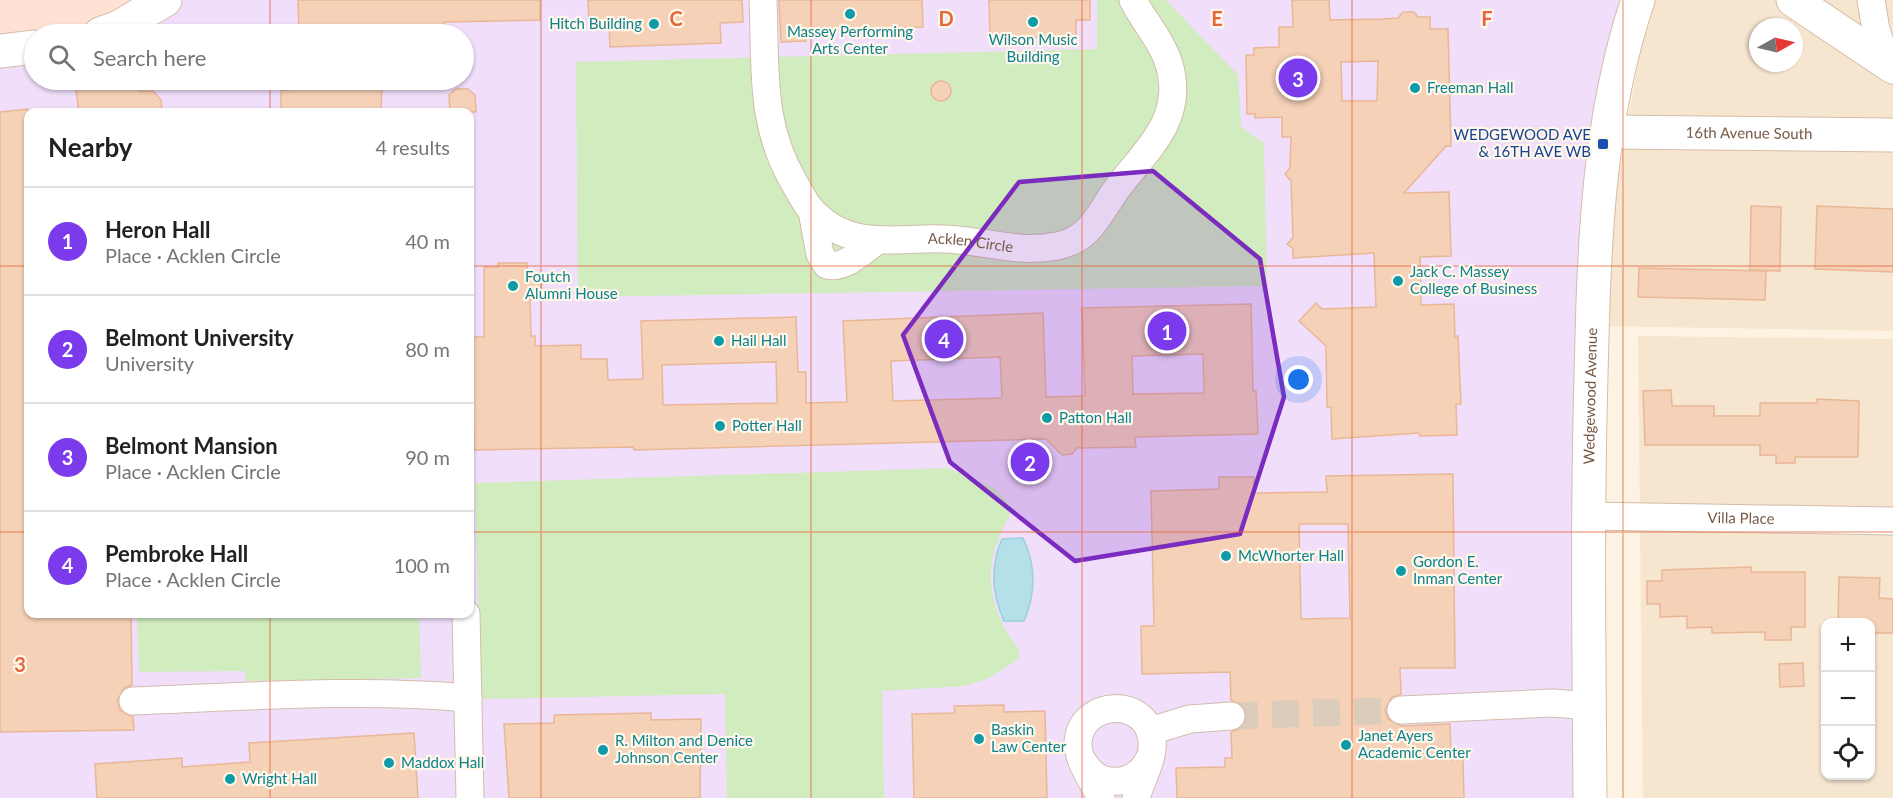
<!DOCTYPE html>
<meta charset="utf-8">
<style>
body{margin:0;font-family:Lato,sans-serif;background:#f2f2f2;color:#202124}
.controls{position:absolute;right:18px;bottom:18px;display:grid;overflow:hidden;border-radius:12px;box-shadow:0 2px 4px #0004}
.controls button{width:54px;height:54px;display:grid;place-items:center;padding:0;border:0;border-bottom:2px solid #e0e0e0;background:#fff;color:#202124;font:30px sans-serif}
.compass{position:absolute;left:1749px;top:18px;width:54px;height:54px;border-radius:50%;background:#fff;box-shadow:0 2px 4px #0004;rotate:82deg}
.you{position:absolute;left:1299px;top:380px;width:21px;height:21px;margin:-15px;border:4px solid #fff;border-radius:50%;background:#1a73e8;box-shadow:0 0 0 9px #1a73e833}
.badge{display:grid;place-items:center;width:39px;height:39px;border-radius:50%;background:#7c3aed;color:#fff;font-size:20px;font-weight:700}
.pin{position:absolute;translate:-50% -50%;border:3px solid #fff;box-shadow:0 2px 6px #0006}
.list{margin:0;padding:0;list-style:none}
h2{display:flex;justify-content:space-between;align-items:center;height:78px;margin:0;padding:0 24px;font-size:26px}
h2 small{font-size:20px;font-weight:400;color:#757577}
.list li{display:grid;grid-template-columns:39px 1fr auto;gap:18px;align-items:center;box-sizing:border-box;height:108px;padding:0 24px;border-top:2px solid #e0e0e0}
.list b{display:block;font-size:22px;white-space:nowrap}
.list p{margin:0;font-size:20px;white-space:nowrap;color:#757577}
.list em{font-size:20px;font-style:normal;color:#757577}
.icon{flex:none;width:33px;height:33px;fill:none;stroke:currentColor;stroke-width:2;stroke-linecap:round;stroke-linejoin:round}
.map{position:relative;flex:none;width:1893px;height:798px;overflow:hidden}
.search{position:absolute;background:#fff;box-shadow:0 2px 4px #0004;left:24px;top:24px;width:450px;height:66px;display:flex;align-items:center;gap:15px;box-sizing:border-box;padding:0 21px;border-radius:33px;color:#757577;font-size:22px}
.panel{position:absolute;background:#fff;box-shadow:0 2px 4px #0004;left:24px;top:108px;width:450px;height:510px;border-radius:12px}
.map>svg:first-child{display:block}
</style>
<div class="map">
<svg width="1893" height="798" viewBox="0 0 1893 798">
<rect width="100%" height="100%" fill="#fef3e2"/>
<!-- residential -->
<g fill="#f6e5cf" fill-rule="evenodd">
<path d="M1649 0H1893V331L1592 326ZM1758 27H1794V63H1758Z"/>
<path d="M1638 336 1893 339V798H1643ZM1826 622H1870V776H1826Z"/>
</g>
<!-- commercial -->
<path fill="#ffe2d4" d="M0 0H165L100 34H34L0 50Z"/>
<!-- education -->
<path fill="#f0defa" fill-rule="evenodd" d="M165 0H1640L1596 211 1590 798H0V51L34 47V80H464V34H100ZM28 112H470V614H28Z"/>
<!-- green -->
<g fill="#d1ecbf">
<path d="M1097 0H1166L1238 75 1241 127 1264 143 1267 286 578 297 576 62 1097 49Z"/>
<path d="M947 468 994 488 1013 509C988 554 982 582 1005 629 1011 640 1019 645 1020 658L989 678 965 686 882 691 884 798H727L725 694 481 699 475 483Z"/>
<path d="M137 614H419L421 678 246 681 245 671 139 672Z"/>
</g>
<!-- water -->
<path fill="#b5e0e9" stroke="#9ad0db" stroke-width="1.5" d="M1023 538C1036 565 1036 593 1024 621H1004C992 594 990 566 1002 539Z"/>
<!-- building -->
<g fill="#f5d1b7" stroke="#e9b796" stroke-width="1.5" fill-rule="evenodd">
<path d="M298 0H540V20L445 22 433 34H299Z"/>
<path d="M588 0H742L743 22 720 23 721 43 610 47 609 25 589 26Z"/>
<path d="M779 0H922L923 27 806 31V41L781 42Z"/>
<path d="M989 0H1090V20H1076V36L990 39Z"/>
<path d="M1292 0H1329L1330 20 1383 19 1398 18 1403 12H1414L1418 17H1430V29H1448L1451 146H1446L1404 193 1449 192 1451 256 1420 257 1421 305 1454 304 1455 337 1458 336 1461 404H1456L1457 435 1420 436 1419 433 1332 439 1331 407H1327L1326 346 1299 321 1316 303 1322 309 1376 307 1374 253 1293 258V249L1287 244 1293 238 1291 181 1285 174 1290 168 1291 137H1282V117L1255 118V114H1247L1246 55H1254V48L1279 47V27H1293ZM1378 61 1377 101H1342L1341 62Z"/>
<path d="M128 80H135L139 91H153L161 100 162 112H79L76 90Z"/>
<path d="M300 80H382L381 112H281V90L300 89Z"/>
<circle cx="941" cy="91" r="10"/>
<path d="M456 89H468L475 95 476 112H450L449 95Z"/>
<path d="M28 109V614H131L132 685 124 688 117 701 120 710 133 717 134 730 0 732V112Z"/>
<path d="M1751 206 1781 207 1780 271 1750 270Z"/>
<path d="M1817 206 1893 209V272L1815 269Z"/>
<path d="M498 263H527V273H541L542 299 530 300 531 336H535V346L581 345V359H607L608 380 643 379 641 321 796 317 798 372H806V403L847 402 843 321 1043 313 1046 397 1085 396 1082 308 1251 304 1253 391H1256L1258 434 1135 437 1136 447 1077 448 1072 454 1062 455 1046 439 634 450 633 447 474 450 471 337H484V267H498ZM1203 354 1204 393 1133 394 1132 356ZM1000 357 1002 398 893 401 891 361ZM776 362 777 403 663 405 662 365Z"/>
<path d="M1639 268 1766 271 1765 300 1638 297Z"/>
<path d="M1671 390 1672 406H1714V416H1760V403H1817V399L1859 401 1858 457H1795V463H1776V455H1760V445H1645L1643 391Z"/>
<path d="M1453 474 1455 668H1400L1401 694 1392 697 1385 710 1388 719 1401 726 1450 724 1451 760 1463 759 1464 798H1177L1176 768 1225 767V758H1232L1231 732 1240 729 1247 714 1244 707 1231 700 1230 672 1142 674 1141 626H1154L1151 491 1219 489V477H1254V493L1327 492 1326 476ZM1299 524H1348L1350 618 1301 619Z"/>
<path d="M1751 567V572H1805V627H1791V640H1765V632L1712 633V627L1687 628V616L1660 617V604H1647V581H1662V570Z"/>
<path d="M1839 577 1880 578 1879 598 1893 599V633H1870V622H1838Z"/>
<path d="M1803 663 1804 686 1780 687 1779 664Z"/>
<path d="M1004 705V712L1045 711 1047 798H914L912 714 955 713 954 706Z"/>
<path d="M651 713V720L701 719 700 798H509L504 724 554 723V715Z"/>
<path d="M414 733 418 798H97L95 764 182 758V767L250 762 249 743Z"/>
</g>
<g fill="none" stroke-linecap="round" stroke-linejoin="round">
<!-- street-tunnel -->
<path stroke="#dcccbb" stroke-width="27" stroke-dasharray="27 14" stroke-linecap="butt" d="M1231 716 1401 710"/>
<!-- street casing -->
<g stroke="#d2bdaa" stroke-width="29">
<g id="street">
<path id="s1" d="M763 0C766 68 759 124 795 184 800 193 805 203 812 211 851 252 896 237 944 239 982 240 1018 254 1057 246 1091 239 1098 215 1116 190 1143 153 1182 123 1171 72 1166 45 1145 24 1133 0"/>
<path d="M1871 0 1876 30 1888 65"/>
<path d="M812 211 820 254 827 265C844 270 863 250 877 241"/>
<path id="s2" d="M1589 516 1893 521"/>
<path d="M466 614 470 798"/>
<path d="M133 701C244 697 357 688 468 698"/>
<path d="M1401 710 1553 703 1590 706"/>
<path d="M1150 731 1190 719 1231 716"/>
<path d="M1084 763C1100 790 1136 786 1149 759"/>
<path d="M1101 798C1093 781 1078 762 1078 743 1080 699 1148 696 1152 741 1154 759 1141 780 1136 798"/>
</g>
</g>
<!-- secondary casing -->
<g stroke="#d5bda7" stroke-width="35">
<g id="secondary">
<path d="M1793 0 1893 67"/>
<path d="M100 34 119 27 165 0"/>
<path d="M0 51 34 47"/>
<path id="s3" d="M1607 132 1893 135"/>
<path id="s4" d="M1590 798C1589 657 1587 517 1591 376 1594 250 1597 121 1638 0"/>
</g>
</g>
<!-- street -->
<use href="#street" stroke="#fff" stroke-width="27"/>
<!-- secondary -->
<use href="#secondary" stroke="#fff" stroke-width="33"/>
</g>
<!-- marked area -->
<path fill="#7b2cbf" fill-opacity="0.2" stroke="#7b2cbf" stroke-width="4.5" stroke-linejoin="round" d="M1153 171 1260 259 1284 397 1240 534 1075 561 950 462 903 335 1019 182Z"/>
<!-- grid -->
<path fill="none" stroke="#e5673e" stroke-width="1.5" stroke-opacity="0.55" d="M270 0V34M541 0V798M811 0V798M1082 0V798M1352 0V798M1623 0V798M270 80V112M0 266H28M470 266H1893M0 532H28M470 532H1893M270 614V798"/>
<!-- markers -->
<g fill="#0f9aa8" stroke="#fff7e9" stroke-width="2">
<circle cx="850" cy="14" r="6"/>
<circle cx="1033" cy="22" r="6"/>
<circle cx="654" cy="24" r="6"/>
<circle cx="1415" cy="88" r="6"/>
<circle cx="1398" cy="281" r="6"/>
<circle cx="513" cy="286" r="6"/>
<circle cx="719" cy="341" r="6"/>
<circle cx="1047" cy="418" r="6"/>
<circle cx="720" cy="426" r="6"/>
<circle cx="1226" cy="556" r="6"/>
<circle cx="1401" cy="571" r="6"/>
<circle cx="979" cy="739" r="6"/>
<circle cx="1346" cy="745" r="6"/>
<circle cx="603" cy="750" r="6"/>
<circle cx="389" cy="763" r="6"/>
<circle cx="230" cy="779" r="6"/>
</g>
<rect fill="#1a4fb4" stroke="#fff7e9" stroke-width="2" x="1597" y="138" width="12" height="12" rx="3"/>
<g text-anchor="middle" stroke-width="4.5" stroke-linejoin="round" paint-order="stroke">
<!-- culture labels -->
<g font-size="15" fill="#0d838f" stroke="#fff7e9" text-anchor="start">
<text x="642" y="29" text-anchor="end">Hitch Building</text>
<text x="850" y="37" text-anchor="middle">Massey Performing<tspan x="850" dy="17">Arts Center</tspan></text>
<text x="1033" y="45" text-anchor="middle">Wilson Music<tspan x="1033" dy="17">Building</tspan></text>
<text x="1427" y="93">Freeman Hall</text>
<text x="1410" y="277">Jack C. Massey<tspan x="1410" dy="17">College of Business</tspan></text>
<text x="525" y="282">Foutch<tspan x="525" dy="17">Alumni House</tspan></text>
<text x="731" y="346">Hail Hall</text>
<text x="1059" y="423">Patton Hall</text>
<text x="732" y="431">Potter Hall</text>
<text x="1238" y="561">McWhorter Hall</text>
<text x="1413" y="567">Gordon E.<tspan x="1413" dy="17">Inman Center</tspan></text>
<text x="991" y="735">Baskin<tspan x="991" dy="17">Law Center</tspan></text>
<text x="1358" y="741">Janet Ayers<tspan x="1358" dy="17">Academic Center</tspan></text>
<text x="615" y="746">R. Milton and Denice<tspan x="615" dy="17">Johnson Center</tspan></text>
<text x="401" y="768">Maddox Hall</text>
<text x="242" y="784">Wright Hall</text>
</g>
<!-- street labels -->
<g font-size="15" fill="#775946" stroke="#fff7e9">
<text dy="5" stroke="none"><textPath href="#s3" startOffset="142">16th Avenue South</textPath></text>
<text dy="5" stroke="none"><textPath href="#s1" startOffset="388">Acklen Circle</textPath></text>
<text dy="5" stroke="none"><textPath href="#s4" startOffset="402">Wedgewood Avenue</textPath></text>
<text dy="5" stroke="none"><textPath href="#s2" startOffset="152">Villa Place</textPath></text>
</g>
<!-- transit labels -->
<g font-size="15" fill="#164399" stroke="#fff7e9" text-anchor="end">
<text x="1591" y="140">WEDGEWOOD AVE<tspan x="1591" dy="17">&amp; 16TH AVE WB</tspan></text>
</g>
</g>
<g font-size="20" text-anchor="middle" font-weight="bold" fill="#e5673e" stroke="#fff7e9" stroke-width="4.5" stroke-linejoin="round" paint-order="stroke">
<text x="676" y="26">C</text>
<text x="946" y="26">D</text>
<text x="1217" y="26">E</text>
<text x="1487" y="26">F</text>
<text x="20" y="672">3</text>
</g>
</svg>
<div class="controls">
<button>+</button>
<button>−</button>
<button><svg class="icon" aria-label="locate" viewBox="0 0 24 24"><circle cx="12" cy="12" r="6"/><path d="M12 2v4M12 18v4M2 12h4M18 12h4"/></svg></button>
</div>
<svg class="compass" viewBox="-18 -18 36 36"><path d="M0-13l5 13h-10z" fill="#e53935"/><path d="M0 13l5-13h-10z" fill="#757577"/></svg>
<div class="you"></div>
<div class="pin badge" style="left:1167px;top:331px">1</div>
<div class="pin badge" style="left:1030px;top:462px">2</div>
<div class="pin badge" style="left:1298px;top:78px">3</div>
<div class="pin badge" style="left:944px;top:339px">4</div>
<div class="search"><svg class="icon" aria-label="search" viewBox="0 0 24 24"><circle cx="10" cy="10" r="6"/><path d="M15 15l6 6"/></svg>Search here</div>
<section class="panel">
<h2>Nearby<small>4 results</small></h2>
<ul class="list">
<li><span class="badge">1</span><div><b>Heron Hall</b><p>Place · Acklen Circle</p></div><em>40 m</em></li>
<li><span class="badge">2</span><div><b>Belmont University</b><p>University</p></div><em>80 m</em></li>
<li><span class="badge">3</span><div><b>Belmont Mansion</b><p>Place · Acklen Circle</p></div><em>90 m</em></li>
<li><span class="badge">4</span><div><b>Pembroke Hall</b><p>Place · Acklen Circle</p></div><em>100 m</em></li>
</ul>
</section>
</div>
